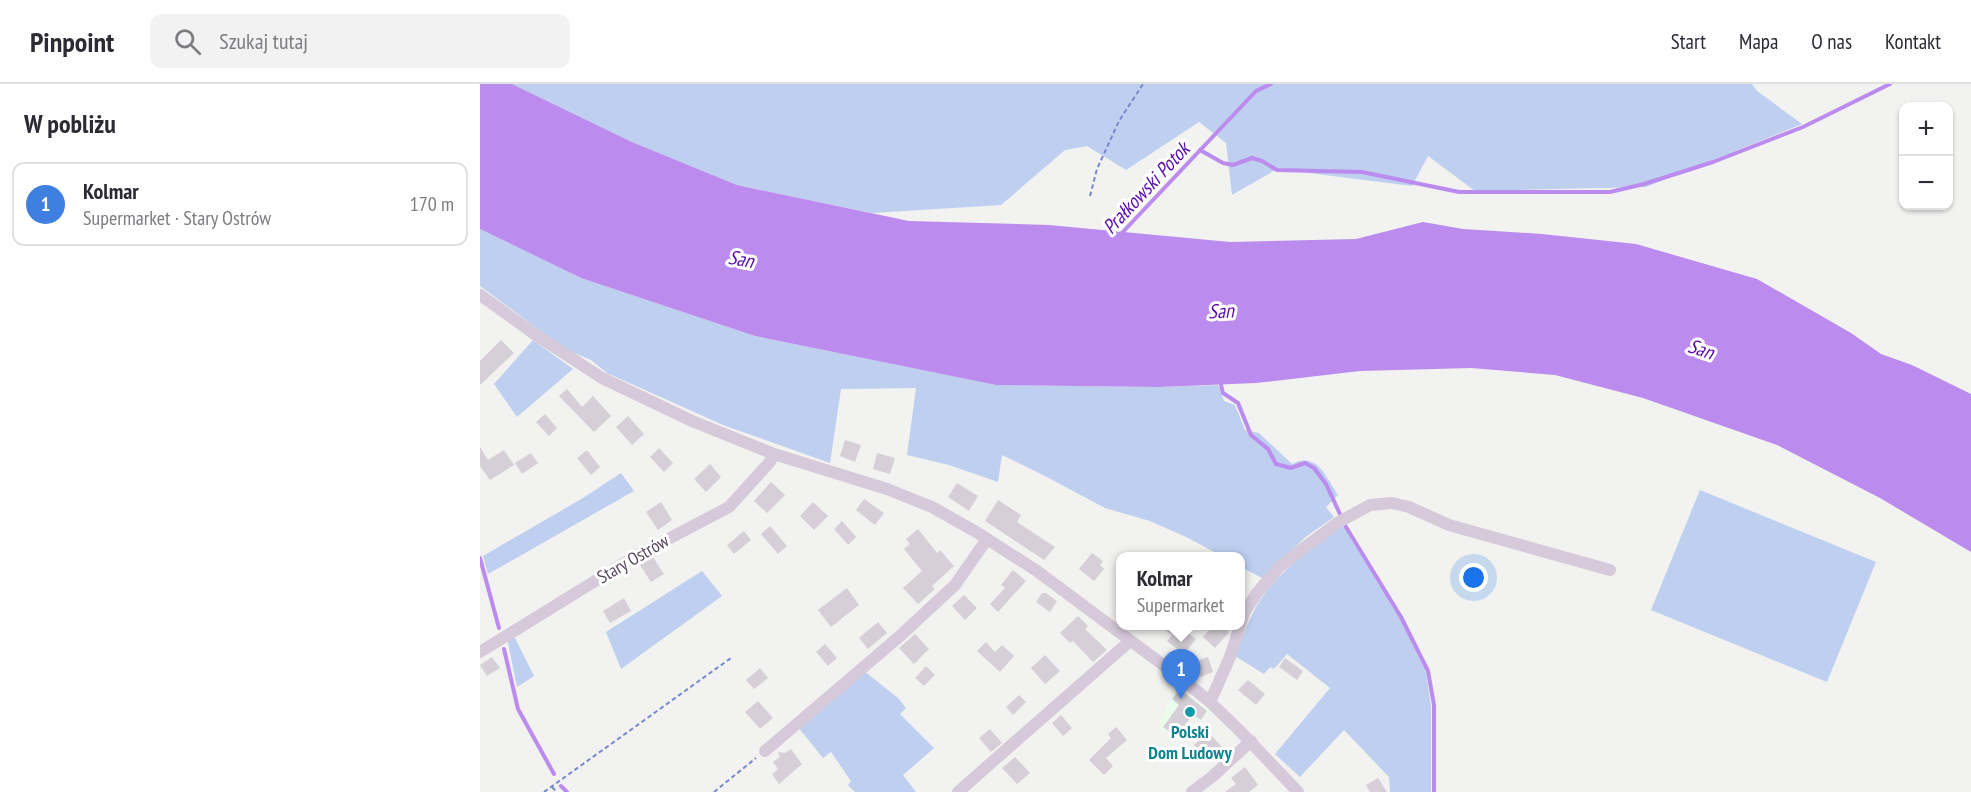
<!DOCTYPE html>
<html lang="pl">
<meta charset="utf-8">
<style>
body{margin:0;font-family:"PT Sans Narrow",sans-serif;background:#f2f2f3;color:#2b2b33}
.controls{position:absolute;right:18px;top:18px;display:grid;overflow:hidden;border-radius:12px;box-shadow:0 2px 4px #0004}
.controls button{width:54px;height:54px;display:grid;place-items:center;padding:0;border:0;border-bottom:2px solid #e1e1e2;background:#fff;color:#2b2b33;font:30px sans-serif}
.you{position:absolute;left:994px;top:494px;width:21px;height:21px;margin:-15px;border:4px solid #fff;border-radius:50%;background:#1a73e8;box-shadow:0 0 0 9px #1a73e833}
.badge{display:grid;place-items:center;width:39px;height:39px;border-radius:50%;background:#c417e5;color:#fff;font-size:20px;font-weight:700}
.pin{position:absolute;translate:-50% -50px;filter:drop-shadow(0 2px 3px #0008)}
.pin::after{content:'';position:absolute;top:32px;width:21px;height:18px;background:inherit;clip-path:polygon(0 0,100% 0,50% 100%)}
.popup{position:absolute;left:636px;top:468px;width:129px;height:78px;box-sizing:border-box;display:grid;place-content:center;border-radius:12px;background:#fff;filter:drop-shadow(0 2px 4px #0005);font-size:20px;white-space:nowrap;color:#7c7c81}
.popup b{font-size:22px;color:#2b2b33}
.popup::after{content:'';position:absolute;left:50%;top:100%;margin-left:-12px;border:12px solid transparent;border-top-color:#fff}
.list{margin:0;padding:0;list-style:none}
h2{display:flex;justify-content:space-between;align-items:center;height:78px;margin:0;padding:0 24px;font-size:26px}
h2 small{font-size:20px;font-weight:400;color:#7c7c81}
.list li{display:grid;grid-template-columns:39px 1fr auto;gap:18px;align-items:center;box-sizing:border-box;height:84px;margin:0 12px 12px;padding:0 12px;border:2px solid #e1e1e2;border-radius:12px}
.list b{display:block;font-size:22px;white-space:nowrap}
.list p{margin:0;font-size:20px;white-space:nowrap;color:#7c7c81}
.list em{font-size:20px;font-style:normal;color:#7c7c81}
.icon{flex:none;width:33px;height:33px;fill:none;stroke:currentColor;stroke-width:2;stroke-linecap:round;stroke-linejoin:round}
.map{position:relative;flex:none;width:1491px;height:708px;overflow:hidden}
header{display:flex;align-items:center;gap:36px;box-sizing:border-box;height:84px;padding:0 30px;background:#fff;border-bottom:2px solid #e1e1e2}
header strong{font-size:28px}
nav{display:flex;gap:33px;margin-inline-start:auto;font-size:21px}
.search{width:420px;height:54px;background:#f2f2f3;display:flex;align-items:center;gap:15px;box-sizing:border-box;padding:0 21px;border-radius:12px;color:#7c7c81;font-size:22px}
main{display:flex}
aside{flex:1;background:#fff}
.map>svg:first-child{display:block}
</style>
<header>
<strong>Pinpoint</strong>
<div class="search"><svg class="icon" aria-label="search" viewBox="0 0 24 24"><circle cx="10" cy="10" r="6"/><path d="M15 15l6 6"/></svg>Szukaj tutaj</div>
<nav><a>Start</a><a>Mapa</a><a>O nas</a><a>Kontakt</a></nav>
</header>
<main>
<aside>
<h2>W pobliżu<small></small></h2>
<ul class="list">
<li><span class="badge" style="background:#3f7fe0">1</span><div><b>Kolmar</b><p>Supermarket · Stary Ostrów</p></div><em>170 m</em></li>
</ul>
</aside>
<div class="map">
<svg width="1491" height="708" viewBox="0 0 1491 708">
<rect width="100%" height="100%" fill="#f2f2f0"/>
<!-- commercial -->
<path fill="#eafcea" d="M699 604 730 626 721 638 713 633 696 655 679 643 687 621Z"/>
<!-- green -->
<g fill="#becff0">
<path d="M32 0H1272L1277 7 1322 40 1166 103 995 107 948 72 932 102 797 85 752 111 746 59 719 38 646 86 607 62 585 66 521 121 392 129 257 101 152 58Z"/>
<path d="M0 145 101 194 275 252 516 301 679 303 738 301 744 317 755 321 765 346 779 349 812 380C837 367 846 393 858 411L846 423 854 433 827 452 782 494 761 483V472H742L706 453 670 437 625 424 565 392 522 371 518 398 469 381 427 371 436 304 361 305 350 379 243 341 127 289 111 276 85 265 0 202Z"/>
<path d="M53 256 93 285 37 333 14 300Z"/>
<path d="M141 389 154 407 8 490 3 472 103 414Z"/>
<path d="M1220 406 1396 478 1347 598 1171 526Z"/>
<path d="M862 440 919 533 946 588 951 622V708H910L909 693 864 646 820 693 795 670 850 604 807 570 794 585 790 583 784 590 755 572C761 559 765 545 771 533 789 493 829 466 862 440Z"/>
<path d="M222 487 242 512 141 585 126 548Z"/>
<path d="M33 550 54 592 37 603 27 554Z"/>
<path d="M384 587 418 614 426 624 420 630 454 664 423 691 436 708H375L368 701 371 697 351 668 343 674 318 643Z"/>
</g>
<!-- water -->
<path fill="#bb8bed" d="M0 0H32L152 58 257 101 429 137 569 141 750 158 876 155 943 138 983 145 1062 150 1156 160 1277 195 1371 249 1401 270 1432 281 1491 310V468L1400 414 1297 361 1163 314 1075 291 991 284 880 287 776 299 679 303 516 301 275 252 101 194 0 145Z"/>
<g fill="none" stroke-linecap="round" stroke-linejoin="round">
<!-- stream -->
<g stroke="#bb8bed" stroke-width="4">
<path d="M720 66 743 79 753 81 772 74 782 77 797 86 882 88 979 108H1130L1164 100 1233 78 1323 43 1410 0"/>
<path d="M640 151 776 7 791 0"/>
<path d="M742 297 741 301 743 309 758 319 771 351 788 365 796 380 811 384 825 379 834 384 846 400 866 443 921 533 948 587 954 621V708"/>
<path d="M0 474 19 544"/>
<path d="M24 565 38 625 74 690"/>
<path d="M81 702 87 708"/>
</g>
</g>
<!-- building -->
<g fill="#d6cfd7">
<path d="M21 256 34 269 0 301V277Z"/>
<path d="M87 305 102 323 113 312 131 332 114 348 79 312Z"/>
<path d="M65 330 77 344 69 352 56 338Z"/>
<path d="M148 332 164 350 152 361 136 343Z"/>
<path d="M365 356 381 361 375 378 360 372Z"/>
<path d="M0 363 8 376 24 366 34 381 10 396 0 382Z"/>
<path d="M179 364 193 379 184 388 170 373Z"/>
<path d="M107 366 120 383 111 391 97 374Z"/>
<path d="M51 369 58 379 42 390 35 379Z"/>
<path d="M397 369 415 374 410 390 393 385Z"/>
<path d="M230 380 241 393 226 408 214 395Z"/>
<path d="M291 398 305 411 287 429 274 417Z"/>
<path d="M477 399 498 412 489 427 468 413Z"/>
<path d="M384 415 404 429 395 441 376 426Z"/>
<path d="M518 416 541 431 537 438 575 463 564 476 505 437Z"/>
<path d="M181 418 192 436 178 446 166 428Z"/>
<path d="M333 418 348 432 334 446 320 432Z"/>
<path d="M362 437 376 453 368 461 354 445Z"/>
<path d="M290 442 307 462 298 470 281 450Z"/>
<path d="M438 445 457 469 460 466 474 482 452 502 455 505 438 520 423 504 442 487 424 465 430 460 426 455Z"/>
<path d="M264 447 271 456 254 470 247 461Z"/>
<path d="M612 469 623 477 620 481 624 485 614 497 599 485Z"/>
<path d="M173 473 184 490 171 498 160 481Z"/>
<path d="M533 486 546 497 518 528 510 520 525 504 521 501Z"/>
<path d="M367 504 379 521 351 543 338 526Z"/>
<path d="M562 509H566L577 517 570 528 556 518Z"/>
<path d="M484 511 497 524 485 536 472 522Z"/>
<path d="M144 514 151 527 130 539 123 527Z"/>
<path d="M598 532 608 542 605 545 627 566 613 578 593 557 590 559 580 549Z"/>
<path d="M398 538 407 549 388 565 379 554Z"/>
<path d="M679 542H699L716 555 704 570 687 557 692 551Z"/>
<path d="M733 542H742L749 548 735 564 723 553Z"/>
<path d="M435 550 449 565 434 580 419 564Z"/>
<path d="M506 558 515 568 522 561 534 572 520 588 497 567Z"/>
<path d="M345 560 357 574 348 582 336 568Z"/>
<path d="M565 571 580 587 565 600 551 584Z"/>
<path d="M12 573 20 584 7 592 0 581Z"/>
<path d="M728 573 733 588 720 593 716 577Z"/>
<path d="M805 574 823 587 817 596 799 583Z"/>
<path d="M446 582 455 591 444 602 435 594Z"/>
<path d="M280 584 288 594 274 605 266 596Z"/>
<path d="M768 596 785 610 776 621 758 606Z"/>
<path d="M700 605 727 627 721 636 713 630 698 651H694L683 643 699 621 692 615Z"/>
<path d="M539 611 546 618 533 631 526 623Z"/>
<path d="M278 617 293 634 280 645 265 628Z"/>
<path d="M581 631 592 644 583 652 572 639Z"/>
<path d="M636 643 647 656 626 674 633 682 624 691 609 676 631 654 628 650Z"/>
<path d="M510 645 522 659 511 668 499 654Z"/>
<path d="M728 648 742 663 729 676 714 661Z"/>
<path d="M311 665 322 680 299 700 292 690 298 685 293 678 300 673 298 668 305 669Z"/>
<path d="M535 673 550 689 537 700 522 684Z"/>
<path d="M765 683 778 701 769 708H745L756 700 751 694Z"/>
<path d="M898 694 907 708H890L886 701Z"/>
</g>
<g fill="none" stroke-linecap="round" stroke-linejoin="round">
<!-- path -->
<g stroke="#7689ce" stroke-width="2" stroke-dasharray="4.5 3" stroke-linecap="butt">
<path d="M610 112 617 85 639 37 663 0"/>
<path d="M72 703 77 708"/>
<path d="M64 708 251 574"/>
<path d="M234 708 276 674"/>
</g>
<!-- minor -->
<g stroke="#d6cada" stroke-width="12">
<path d="M0 211 56 251 122 294 212 337 294 370 407 405 452 423 498 449 557 487 702 595 730 618 760 647 818 708"/>
<path d="M761 539 764 529 777 509 799 483 857 439 890 421 912 419 929 423 969 441 1130 486"/>
<path d="M0 568 154 473 249 423 289 379 294 370"/>
<path d="M730 618 750 573 760 542"/>
<path d="M285 667 420 552 475 501 507 455"/>
<path d="M478 708 650 557"/>
<path d="M712 708 733 692 771 657"/>
</g>
</g>
<!-- markers -->
<circle fill="#0f9aa8" stroke="#fff" stroke-width="2" cx="710" cy="628" r="6"/>
<g text-anchor="middle" stroke-width="6" stroke-linejoin="round" paint-order="stroke">
<!-- street labels -->
<g font-size="18" fill="#58485e" stroke="#fff">
<text transform="translate(153 475) rotate(-30)" y="6">Stary Ostrów</text>
</g>
<!-- culture labels -->
<g font-size="18" font-weight="bold" fill="#0d838f" stroke="#fff">
<text x="710" y="654">Polski<tspan x="710" dy="21">Dom Ludowy</tspan></text>
</g>
<!-- water labels -->
<g font-size="20" font-style="italic" fill="#5a0bad" stroke="#fff">
<text transform="translate(666 104) rotate(-47)" y="7">Prałkowski Potok</text>
<text transform="translate(261 175) rotate(11)" y="7">San</text>
<text transform="translate(741 227) rotate(-2)" y="7">San</text>
<text transform="translate(1221 265) rotate(19)" y="7">San</text>
</g>
</g>
</svg>
<div class="controls">
<button>+</button>
<button>−</button>
</div>
<div class="you"></div>
<div class="pin badge" style="left:701px;top:615px;background:#3f7fe0">1</div>
<div class="popup"><b>Kolmar</b>Supermarket</div>
</div>
</main>
